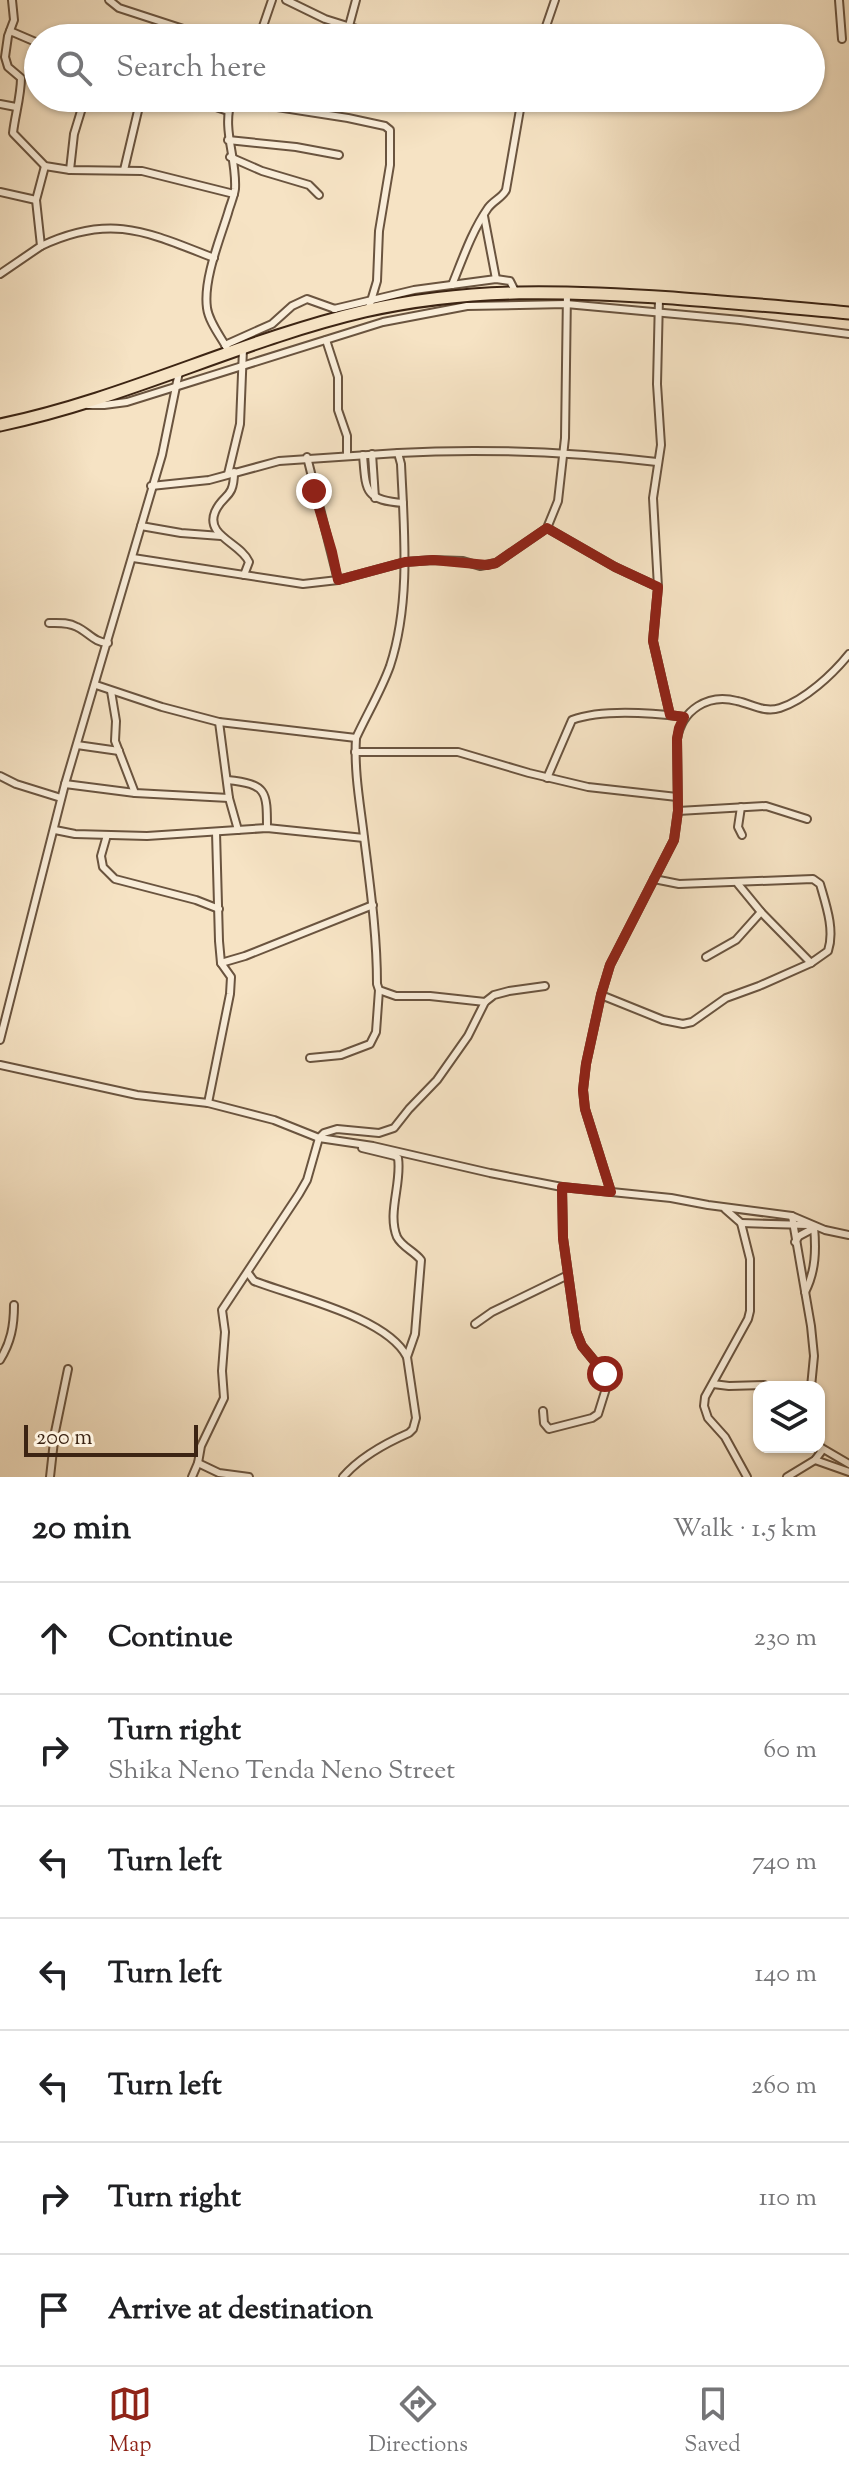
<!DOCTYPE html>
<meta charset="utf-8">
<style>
body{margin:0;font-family:"Sorts Mill Goudy",serif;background:#f2f2f2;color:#202124}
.controls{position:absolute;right:24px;bottom:24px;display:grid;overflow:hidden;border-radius:16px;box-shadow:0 2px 6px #0004}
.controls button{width:72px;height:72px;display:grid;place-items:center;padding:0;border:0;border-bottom:2px solid #e0e0e0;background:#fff;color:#202124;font:40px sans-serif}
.scale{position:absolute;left:24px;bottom:20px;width:174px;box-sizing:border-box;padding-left:8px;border:4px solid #3c2413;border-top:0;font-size:22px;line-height:28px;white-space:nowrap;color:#3c2413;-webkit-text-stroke:6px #f9edd9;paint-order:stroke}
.stop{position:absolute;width:24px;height:24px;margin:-18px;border:6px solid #8f2418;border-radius:50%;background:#fff}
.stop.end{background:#8f2418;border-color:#fff;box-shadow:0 2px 8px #0008}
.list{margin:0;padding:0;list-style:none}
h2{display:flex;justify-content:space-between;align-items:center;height:104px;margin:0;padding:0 32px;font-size:34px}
h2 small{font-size:26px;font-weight:400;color:#757577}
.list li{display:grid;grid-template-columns:52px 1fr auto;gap:24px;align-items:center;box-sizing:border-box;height:112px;padding:0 32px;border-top:2px solid #e0e0e0}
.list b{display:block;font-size:30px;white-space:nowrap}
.list p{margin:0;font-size:26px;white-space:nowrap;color:#757577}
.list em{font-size:26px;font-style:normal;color:#757577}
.icon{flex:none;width:44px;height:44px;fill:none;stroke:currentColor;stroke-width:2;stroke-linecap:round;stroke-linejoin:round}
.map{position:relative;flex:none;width:849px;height:1477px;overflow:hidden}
.search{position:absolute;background:#fff;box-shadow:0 2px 6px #0004;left:24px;right:24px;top:24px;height:88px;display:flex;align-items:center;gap:20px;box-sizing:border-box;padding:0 28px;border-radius:44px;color:#757577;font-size:30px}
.sheet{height:888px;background:#fff}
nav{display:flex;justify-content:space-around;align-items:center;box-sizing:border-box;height:112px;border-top:2px solid #e0e0e0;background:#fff;font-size:22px;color:#757577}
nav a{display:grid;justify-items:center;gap:4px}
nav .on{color:#8f2418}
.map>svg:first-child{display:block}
</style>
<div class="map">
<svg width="849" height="1477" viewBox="0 0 849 1477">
<rect width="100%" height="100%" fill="#f6e3c4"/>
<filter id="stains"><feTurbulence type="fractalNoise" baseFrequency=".0025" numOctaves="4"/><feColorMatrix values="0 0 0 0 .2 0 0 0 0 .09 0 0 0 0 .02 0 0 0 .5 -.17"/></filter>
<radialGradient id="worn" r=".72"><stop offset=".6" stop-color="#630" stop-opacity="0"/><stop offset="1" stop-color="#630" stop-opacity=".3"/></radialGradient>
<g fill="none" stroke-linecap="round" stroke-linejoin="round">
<!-- street casing -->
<g stroke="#6a543f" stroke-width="10">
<g id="street">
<path d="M12 0 14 20 8 36 5 57 8 67 21 78C21 96 15 115 13 133L45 166 70 170 142 171 234 194"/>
<path d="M109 0 119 8 211 38"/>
<path d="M286 0 325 19 360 30 371 38"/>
<path d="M839 0 842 39"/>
<path d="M349 26 356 0"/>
<path d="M10 31 38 43"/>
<path d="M259 38 272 0"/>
<path d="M542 38 555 0"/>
<path d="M189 98 228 111"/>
<path d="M231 100 348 118 385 126 390 130V165L379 231 377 281 368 311"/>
<path d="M0 104 16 107"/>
<path d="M228 140 296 147 339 155"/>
<path d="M230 157 262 171 309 185 319 195"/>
<path d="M70 170 74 134 85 98"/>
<path d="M124 170 141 98"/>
<path d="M0 192 36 200"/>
<path d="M484 216 496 279"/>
<path d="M41 246C111 213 147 232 214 258"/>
<path d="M0 274 41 246 36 200 45 166"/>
<path d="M452 285C463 258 472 231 488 208 494 200 502 198 506 190L522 98"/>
<path d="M659 298 657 384 661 445 653 498 658 587 653 641 670 715"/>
<path d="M334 309 414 290 496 279 510 281 515 291"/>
<path d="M326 340 338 377V410L347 436V455"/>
<path d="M225 345 272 324 292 306 307 299 335 309"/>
<path d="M229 352C222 338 209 323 207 308 203 280 220 239 228 213 230 205 234 197 235 189 237 157 221 129 232 98"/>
<path d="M88 405H104L127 402 383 322 467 306 566 304 740 320 849 334"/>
<path d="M398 453C485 448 571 452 657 462"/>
<path d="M372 454 375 498"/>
<path d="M363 455C366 491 364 500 403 503"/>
<path d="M307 457 338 580"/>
<path d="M234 472C234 500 223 493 215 512 205 536 241 543 249 562L244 575"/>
<path d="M228 474 240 424 243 349"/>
<path d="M151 486 209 480 279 461 398 453 401 464C404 530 411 602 390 666 381 691 367 714 356 738 354 772 360 803 364 837 370 886 377 934 377 984L379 990 396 996H430L485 1002"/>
<path d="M141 526 181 533 221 536"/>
<path d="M547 528 615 567 658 587"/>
<path d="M133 558 303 584 338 580 405 562 433 560 463 561 480 566 496 563 547 528 558 501 565 438 567 292"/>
<path d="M49 623C58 623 68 622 77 627 88 632 95 643 108 643"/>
<path d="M96 685 162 707 219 722 356 738"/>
<path d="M111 691 116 721 115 741 135 793"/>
<path d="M219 722 229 798 238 830"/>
<path d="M77 745 119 751"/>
<path d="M355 752H458L529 773 588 787 677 797"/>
<path d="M0 776 16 784 61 798"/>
<path d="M547 778 572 720C602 709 652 713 684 717"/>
<path d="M227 780C267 784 267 791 267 828"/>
<path d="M65 784 135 793 229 798"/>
<path d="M741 807 738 827 742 835"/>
<path d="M678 811 766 806 807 819"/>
<path d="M55 830 75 834 147 836 267 828 364 838"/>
<path d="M107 835 101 856 103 867 115 879 196 900 219 909"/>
<path d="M738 884 761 912 811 963"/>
<path d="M706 957 736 940 761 912"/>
<path d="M221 963 245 956 373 905"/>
<path d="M601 995 663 1020 683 1024 692 1022 726 998 759 986 811 963 828 951C835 930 826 905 820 884L813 879 679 884 654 879"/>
<path d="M0 1040 65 784 162 455 179 372"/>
<path d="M310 1058 341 1055 370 1044 376 1032 379 990"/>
<path d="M0 1065 137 1095 208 1103 274 1120 319 1138 373 1146 490 1173 562 1187 671 1198 708 1205 792 1216 825 1230 849 1235"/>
<path d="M208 1103 230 994 231 977 221 963 219 941 216 832"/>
<path d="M611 1192 585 1109 583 1090 586 1064 601 995 610 965 674 840 678 811 677 739C682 710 708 693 737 701 752 704 764 713 780 708 805 700 833 674 849 654"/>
<path d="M725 1209 741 1223 750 1259V1311L748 1319 705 1397 704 1406 708 1418 725 1437 747 1477"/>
<path d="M792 1216 811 1326 814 1356 811 1387"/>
<path d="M741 1223 808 1225"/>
<path d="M795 1242 799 1236 814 1228"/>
<path d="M248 1273 254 1281C295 1297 387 1317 407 1357"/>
<path d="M805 1292C816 1271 816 1249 814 1226"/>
<path d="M475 1324 492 1312 568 1275"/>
<path d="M0 1360C11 1342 14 1326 14 1305"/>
<path d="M713 1384 729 1386 764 1385"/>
<path d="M543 1411 544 1423 549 1429 592 1418 598 1414 608 1382 605 1374 582 1346 576 1331 563 1238 562 1187"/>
<path d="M820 1447 849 1464"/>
<path d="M815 1460 849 1472"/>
<path d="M198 1463 219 1473 249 1477"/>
<path d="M50 1477 55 1432 68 1369"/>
<path d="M192 1477 198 1463 201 1446 224 1398 222 1371 225 1332 222 1310 299 1194 307 1180 319 1138 324 1133 337 1129 379 1133 394 1128 409 1109 437 1080 468 1036 485 1002 494 995 509 991 545 986"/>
<path d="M343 1477C360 1457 386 1443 409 1433L413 1429 416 1418 407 1357 415 1334 421 1260C414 1251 402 1247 397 1237 387 1213 402 1183 398 1158L395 1156 362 1148"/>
<path d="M787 1477 815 1460 821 1452 819 1443"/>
</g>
</g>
<!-- highway casing -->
<g stroke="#3c2413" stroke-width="15">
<path id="highway" d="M0 425C125 399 241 340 365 311 472 287 566 291 673 298 732 303 791 307 849 313"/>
</g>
<!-- street -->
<use href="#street" stroke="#f9edd9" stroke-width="6"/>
<!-- highway -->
<use href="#highway" stroke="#f6e3c4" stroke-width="11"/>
</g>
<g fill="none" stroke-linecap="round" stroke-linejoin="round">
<!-- route -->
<path stroke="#8f2418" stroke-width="10" d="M314 491 332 552 338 580 405 562 433 560 487 565 496 563 547 528 615 567 658 587 653 641 670 715 684 717 679 728 677 739 678 811 674 840 610 965 601 995 586 1064 583 1090 585 1109 611 1192 562 1187 563 1238 576 1331 582 1346 605 1374"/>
</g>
<rect width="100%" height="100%" filter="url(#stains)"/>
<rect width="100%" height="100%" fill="url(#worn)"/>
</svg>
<div class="controls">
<button><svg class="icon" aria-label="layers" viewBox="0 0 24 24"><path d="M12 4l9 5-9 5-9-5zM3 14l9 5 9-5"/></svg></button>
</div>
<div class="scale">200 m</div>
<div class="stop" style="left:605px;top:1374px"></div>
<div class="stop end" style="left:314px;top:491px"></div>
<div class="search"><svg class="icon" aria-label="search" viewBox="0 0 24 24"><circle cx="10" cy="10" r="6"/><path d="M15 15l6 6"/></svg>Search here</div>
</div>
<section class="sheet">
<h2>20 min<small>Walk · 1.5 km</small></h2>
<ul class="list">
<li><svg class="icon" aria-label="ahead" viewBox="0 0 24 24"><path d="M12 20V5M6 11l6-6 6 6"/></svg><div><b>Continue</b></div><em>230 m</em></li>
<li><svg class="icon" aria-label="right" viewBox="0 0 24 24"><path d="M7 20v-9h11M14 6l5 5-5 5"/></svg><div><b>Turn right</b><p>Shika Neno Tenda Neno Street</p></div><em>60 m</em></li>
<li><svg class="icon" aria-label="left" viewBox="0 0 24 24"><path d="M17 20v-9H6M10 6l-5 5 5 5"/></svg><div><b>Turn left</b></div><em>740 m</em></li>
<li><svg class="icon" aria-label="left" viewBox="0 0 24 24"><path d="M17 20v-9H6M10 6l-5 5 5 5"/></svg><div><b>Turn left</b></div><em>140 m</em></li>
<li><svg class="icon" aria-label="left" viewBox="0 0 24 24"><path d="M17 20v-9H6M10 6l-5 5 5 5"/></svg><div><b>Turn left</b></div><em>260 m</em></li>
<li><svg class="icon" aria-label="right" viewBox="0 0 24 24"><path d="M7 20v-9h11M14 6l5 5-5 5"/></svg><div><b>Turn right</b></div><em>110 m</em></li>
<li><svg class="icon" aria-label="arrive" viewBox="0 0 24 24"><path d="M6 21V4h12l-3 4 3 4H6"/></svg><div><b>Arrive at destination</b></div></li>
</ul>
</section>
<nav>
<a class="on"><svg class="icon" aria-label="map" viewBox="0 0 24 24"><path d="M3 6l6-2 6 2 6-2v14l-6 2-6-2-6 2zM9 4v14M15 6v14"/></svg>Map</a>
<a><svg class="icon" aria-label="directions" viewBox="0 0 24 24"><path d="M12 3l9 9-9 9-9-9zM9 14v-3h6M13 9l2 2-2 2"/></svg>Directions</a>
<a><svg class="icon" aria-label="saved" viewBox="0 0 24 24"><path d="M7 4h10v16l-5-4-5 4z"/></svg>Saved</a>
</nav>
